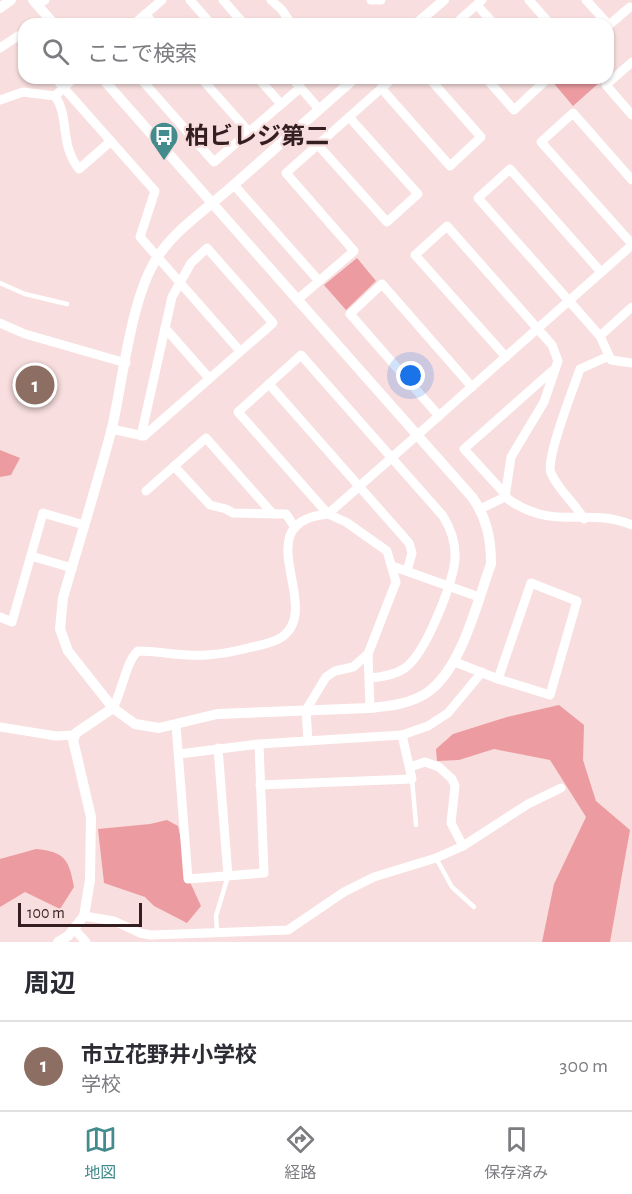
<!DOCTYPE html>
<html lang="ja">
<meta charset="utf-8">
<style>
body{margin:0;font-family:"Alegreya Sans","Noto Sans JP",sans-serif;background:#f7f7f7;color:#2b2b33}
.scale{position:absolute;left:18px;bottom:15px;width:124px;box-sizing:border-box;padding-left:6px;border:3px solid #351e1f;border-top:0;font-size:16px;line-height:21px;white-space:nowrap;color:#351e1f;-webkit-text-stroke:4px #f8dede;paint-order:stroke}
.you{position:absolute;left:411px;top:376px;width:21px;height:21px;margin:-15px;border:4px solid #fff;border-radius:50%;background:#1a73e8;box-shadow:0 0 0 9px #1a73e833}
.badge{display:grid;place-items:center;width:39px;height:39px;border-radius:50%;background:#438b8c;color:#fff;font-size:20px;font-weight:700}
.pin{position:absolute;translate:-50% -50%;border:3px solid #fff;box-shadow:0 2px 6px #0006}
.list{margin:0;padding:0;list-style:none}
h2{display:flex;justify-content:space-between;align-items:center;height:78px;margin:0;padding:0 24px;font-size:26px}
h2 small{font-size:20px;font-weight:400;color:#7c7c81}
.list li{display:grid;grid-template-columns:39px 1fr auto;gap:18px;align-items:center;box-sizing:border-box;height:90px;padding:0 24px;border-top:2px solid #e1e1e2}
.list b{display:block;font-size:22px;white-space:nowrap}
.list p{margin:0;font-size:20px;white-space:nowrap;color:#7c7c81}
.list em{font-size:20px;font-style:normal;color:#7c7c81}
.icon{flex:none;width:33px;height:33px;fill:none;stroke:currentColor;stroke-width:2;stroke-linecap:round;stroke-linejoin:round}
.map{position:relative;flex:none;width:632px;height:942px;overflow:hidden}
.search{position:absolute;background:#fff;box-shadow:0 2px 4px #0004;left:18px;right:18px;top:18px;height:66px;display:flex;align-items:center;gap:15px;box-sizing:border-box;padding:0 21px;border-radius:18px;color:#7c7c81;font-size:22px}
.sheet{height:168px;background:#fff}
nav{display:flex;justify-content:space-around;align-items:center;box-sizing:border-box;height:84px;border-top:2px solid #e1e1e2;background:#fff;font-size:16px;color:#7c7c81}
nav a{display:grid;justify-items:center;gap:3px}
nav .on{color:#438b8c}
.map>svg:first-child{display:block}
</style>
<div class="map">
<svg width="632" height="942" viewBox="0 0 632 942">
<rect width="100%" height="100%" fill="#f8dede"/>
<!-- green -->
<g fill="#ec9ca0">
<path d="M553 78H596L600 82 573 106 551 80Z"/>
<path d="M357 258 376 281 346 310 324 285Z"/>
<path d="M0 450 20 458 11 475 0 477Z"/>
<path d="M559 705 584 725 583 760 596 801 630 830 610 942H542L554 884 586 817 550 760 494 749 459 760 437 761 436 749 453 734 507 717Z"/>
<path d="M167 820 178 826 190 882 201 906 187 923 154 906 145 897 104 883 98 829 150 824Z"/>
<path d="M36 849C65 852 69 859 74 887L60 909 25 892 0 907V859Z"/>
</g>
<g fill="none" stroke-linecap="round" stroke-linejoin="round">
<!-- service -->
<g stroke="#fff" stroke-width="4.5">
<path d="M0 283 25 294 67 304"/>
<path d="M412 779 416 825"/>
<path d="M436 858 452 887 474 907"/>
<path d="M217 931 216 916 228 876"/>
</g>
<!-- minor -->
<g stroke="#fff" stroke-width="9">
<path d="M190 0 211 24"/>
<path d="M223 0 244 24"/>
<path d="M271 0 282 10 291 24"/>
<path d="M371 0H381"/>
<path d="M529 0 550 24"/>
<path d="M586 0 608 24"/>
<path d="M43 1 45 0"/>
<path d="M477 5 494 24"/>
<path d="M145 14 154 24"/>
<path d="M134 24 162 0"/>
<path d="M455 24 482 0"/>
<path d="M609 25 630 7"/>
<path d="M0 48 18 36 24 43"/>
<path d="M632 62 606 85 632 115"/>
<path d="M55 78 155 191 140 237 240 351"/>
<path d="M140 78 214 162 300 88"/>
<path d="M201 78 249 132"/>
<path d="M258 78 281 104"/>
<path d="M292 78 319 109"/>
<path d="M486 78 514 110 545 81 542 78"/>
<path d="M381 88 450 166 481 137 429 78"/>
<path d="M55 96C70 117 59 144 79 169L111 141"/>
<path d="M0 100 23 92 55 96 74 78"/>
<path d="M318 145 387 222 418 194 349 117"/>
<path d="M632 180 573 113 541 142 632 244"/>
<path d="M234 185 319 281"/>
<path d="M601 272 510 169 478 198 600 336 611 360 632 363"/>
<path d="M297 300 354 251 286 173 393 78"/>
<path d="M0 323 25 334 126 363"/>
<path d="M165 328 209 378"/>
<path d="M600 336 632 307"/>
<path d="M269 384 409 543 412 553 407 571"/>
<path d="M439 416 350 314 382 284 472 387"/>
<path d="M111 429 144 436 273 323 207 248 191 263 172 297 141 436"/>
<path d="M174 466 210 505 226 509 233 513 286 514 294 526"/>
<path d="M146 491 206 438 273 514"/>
<path d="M506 495 464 449 552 371"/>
<path d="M505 497 511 457 544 402 558 361 552 345 447 226 415 255 506 357"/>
<path d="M505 497C553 533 587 506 632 525"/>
<path d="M480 509 505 497"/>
<path d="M584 519C575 503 558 490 551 473 545 459 574 387 580 369L609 356"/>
<path d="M31 556 72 568"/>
<path d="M392 566 479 597"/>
<path d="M531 583 577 601 550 695 498 679Z"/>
<path d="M0 617 12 622 43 513 84 525"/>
<path d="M455 662 498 679"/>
<path d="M113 708C122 692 126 661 138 651 161 651 184 657 207 655 222 654 237 651 252 647 262 645 273 643 282 637 325 607 244 522 328 514L632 245"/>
<path d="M370 708 368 654 396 582 387 551 346 522 328 514 238 412 301 355 443 516C451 529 456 545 455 560 452 585 426 653 405 668 395 675 382 677 370 678"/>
<path d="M176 725 188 879 264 873 259 744"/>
<path d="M0 727 56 736 74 735"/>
<path d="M308 741 306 710 326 677 335 671 353 667 368 654"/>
<path d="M218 748 228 876"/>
<path d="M179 754 259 744 402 735 428 726 448 713 482 672"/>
<path d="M410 767 425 762 439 767 452 779 455 786 451 823 463 846"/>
<path d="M260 785 412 779 402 735"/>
<path d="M84 916 114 921 140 933 151 935 288 930 344 892 374 877 436 858 463 846 528 804 561 788"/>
<path d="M74 929 86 942"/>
</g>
<!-- tertiary -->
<g stroke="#fff" stroke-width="10">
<path d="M33 0 54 24"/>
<path d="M0 8 11 0"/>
<path d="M416 24 444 0"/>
<path d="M102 78C225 218 349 358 472 497 487 518 491 539 491 564 477 602 462 668 428 692 411 704 390 706 370 708L217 714 159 728 135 724 113 708 68 651 60 629 63 598C79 542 97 485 112 428 123 380 131 297 157 258 174 231 205 210 229 189 271 152 313 115 355 78"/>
<path d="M58 942 68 936 84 916 90 880 91 817 73 740 76 733 113 708"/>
</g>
</g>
<!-- icons -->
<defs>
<g id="bus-pin" transform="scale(1.5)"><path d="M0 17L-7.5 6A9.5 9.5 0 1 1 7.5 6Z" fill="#438b8c" stroke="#f8dede"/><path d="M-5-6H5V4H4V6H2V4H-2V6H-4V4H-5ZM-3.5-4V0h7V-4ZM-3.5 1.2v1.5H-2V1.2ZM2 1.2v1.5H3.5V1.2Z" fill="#fff"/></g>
</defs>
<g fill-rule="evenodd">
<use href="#bus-pin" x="164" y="136"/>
</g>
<g text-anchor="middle" stroke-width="4.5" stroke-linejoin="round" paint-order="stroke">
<!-- poi labels -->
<g font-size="24" font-weight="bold" fill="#351e1f" stroke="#f8dede" text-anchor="start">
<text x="185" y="144">柏ビレジ第二</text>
</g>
</g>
</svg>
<div class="scale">100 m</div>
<div class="you"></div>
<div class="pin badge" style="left:35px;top:385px;background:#8d6e63">1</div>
<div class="search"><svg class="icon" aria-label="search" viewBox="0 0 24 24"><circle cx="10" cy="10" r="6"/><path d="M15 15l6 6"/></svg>ここで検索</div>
</div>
<section class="sheet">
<h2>周辺<small></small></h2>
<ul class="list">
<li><span class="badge" style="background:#8d6e63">1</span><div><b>市立花野井小学校</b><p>学校</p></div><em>300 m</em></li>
</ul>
</section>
<nav>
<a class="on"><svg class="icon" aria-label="map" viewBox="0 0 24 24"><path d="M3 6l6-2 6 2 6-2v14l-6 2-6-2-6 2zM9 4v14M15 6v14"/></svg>地図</a>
<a><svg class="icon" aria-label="directions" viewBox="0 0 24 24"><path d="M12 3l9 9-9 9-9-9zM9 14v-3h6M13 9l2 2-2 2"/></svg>経路</a>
<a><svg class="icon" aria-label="saved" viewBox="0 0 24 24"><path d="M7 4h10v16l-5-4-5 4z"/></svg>保存済み</a>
</nav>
